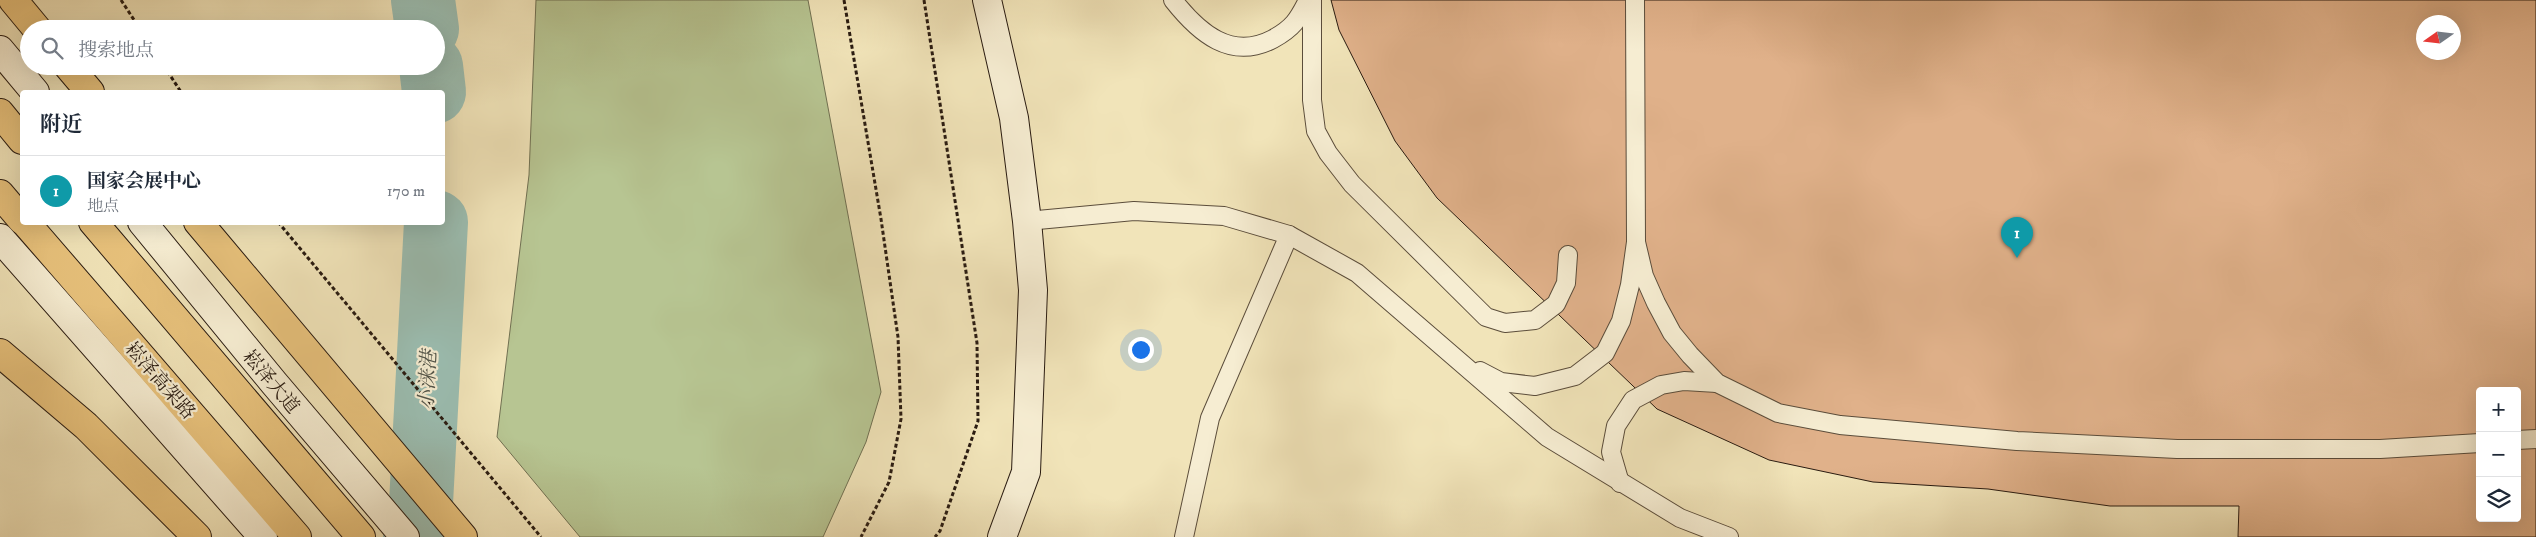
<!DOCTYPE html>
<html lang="zh">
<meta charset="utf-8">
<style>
body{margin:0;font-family:"IM FELL DW Pica","Noto Serif SC",serif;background:#f6f6f7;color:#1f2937}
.controls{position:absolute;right:15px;bottom:15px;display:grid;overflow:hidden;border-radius:5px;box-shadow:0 5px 20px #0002}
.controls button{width:45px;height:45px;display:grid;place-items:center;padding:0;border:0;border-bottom:1px solid #e0e1e3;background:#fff;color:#1f2937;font:25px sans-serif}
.compass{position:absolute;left:2416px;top:15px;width:45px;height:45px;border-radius:50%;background:#fff;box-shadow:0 5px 20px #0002;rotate:256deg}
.you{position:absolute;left:1140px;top:349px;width:18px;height:18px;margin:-12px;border:4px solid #fff;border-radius:50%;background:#1a73e8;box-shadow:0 0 0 8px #1a73e833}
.badge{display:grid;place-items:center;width:32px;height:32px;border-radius:50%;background:#d93025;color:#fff;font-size:16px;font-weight:700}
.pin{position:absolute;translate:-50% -41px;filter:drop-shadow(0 1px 2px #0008)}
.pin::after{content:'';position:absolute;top:26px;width:18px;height:15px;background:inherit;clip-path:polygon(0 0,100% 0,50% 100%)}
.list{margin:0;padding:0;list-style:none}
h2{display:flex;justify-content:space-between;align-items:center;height:65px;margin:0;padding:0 20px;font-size:21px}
h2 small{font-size:16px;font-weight:400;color:#747a83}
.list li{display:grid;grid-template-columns:32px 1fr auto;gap:15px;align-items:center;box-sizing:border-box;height:70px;padding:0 20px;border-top:1px solid #e0e1e3}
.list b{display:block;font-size:19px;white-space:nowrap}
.list p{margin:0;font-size:16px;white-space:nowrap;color:#747a83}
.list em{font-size:16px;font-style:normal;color:#747a83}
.icon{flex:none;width:28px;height:28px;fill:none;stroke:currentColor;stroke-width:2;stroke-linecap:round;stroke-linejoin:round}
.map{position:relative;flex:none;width:2536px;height:537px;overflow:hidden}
.search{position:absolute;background:#fff;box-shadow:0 5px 20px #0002;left:20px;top:20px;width:425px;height:55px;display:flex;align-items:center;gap:12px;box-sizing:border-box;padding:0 18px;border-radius:28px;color:#747a83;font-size:19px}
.panel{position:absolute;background:#fff;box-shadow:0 5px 20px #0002;left:20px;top:90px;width:425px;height:135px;border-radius:5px}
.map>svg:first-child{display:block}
</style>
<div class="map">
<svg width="2536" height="537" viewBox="0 0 2536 537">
<rect width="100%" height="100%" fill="#f1e4b9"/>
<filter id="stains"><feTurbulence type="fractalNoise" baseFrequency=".004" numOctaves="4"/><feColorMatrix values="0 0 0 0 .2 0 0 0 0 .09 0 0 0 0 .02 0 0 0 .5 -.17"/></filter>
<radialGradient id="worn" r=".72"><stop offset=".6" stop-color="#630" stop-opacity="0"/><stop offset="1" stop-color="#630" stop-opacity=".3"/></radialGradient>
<!-- green -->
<path fill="#b7c592" stroke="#707052" d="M536 0H808L881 392 866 442 823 537H580L497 437 529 175Z"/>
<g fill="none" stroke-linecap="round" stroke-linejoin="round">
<!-- river -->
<g stroke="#9bbeb2" stroke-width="64">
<path d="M423 0 427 29"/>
<path d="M431 66 434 92"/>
<path d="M415 537 421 503 436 222"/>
</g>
</g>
<!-- building -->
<path fill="#e0b18a" stroke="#291b11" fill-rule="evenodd" d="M1331 0H2536V537H2238L2239 506H2110L1988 489 1873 482 1769 460 1657 409 1437 198 1395 141 1339 30ZM2424 22H2454V52H2424ZM2480 391H2517V518H2480Z"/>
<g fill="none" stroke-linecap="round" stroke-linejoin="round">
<!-- lane casing -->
<g stroke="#5b4d3b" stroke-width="20">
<g id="lane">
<path d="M1173 0C1199 33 1231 61 1273 39 1293 28 1298 20 1308 0"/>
<path d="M1312 0V100L1316 131 1328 153 1352 184 1486 317 1505 323 1535 320 1556 304 1566 283 1568 255"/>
<path d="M1027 221 1134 211 1224 216 1289 235 1357 273 1547 437 1680 518 1729 537"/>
<path d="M1636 242 1644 276 1656 303 1672 333 1690 355 1717 383 1778 413 1840 425 2017 441 2177 449H2380L2480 443"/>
<path d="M1480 371 1501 382 1535 386 1575 376 1605 353 1621 321 1630 285 1636 242 1635 0"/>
<path d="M2517 440 2536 439"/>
<path d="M1620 483 1611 452 1616 426 1633 400 1661 385 1684 381 1717 383"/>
<path d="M1184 537 1210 418 1289 235"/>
</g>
</g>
<!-- secondary casing -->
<g stroke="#291b11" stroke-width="30">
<g id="secondary">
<path d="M987 0 1014 118 1027 221 1033 290 1026 472 1002 537"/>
<path d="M0 50 35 92"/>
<path d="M142 222 274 383 405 537"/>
<path d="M0 238 263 537"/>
</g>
</g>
<!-- highway casing -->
<g stroke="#291b11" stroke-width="30">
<g id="highway">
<path d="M13 0 37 29"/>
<path d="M68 66 90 92"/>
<path d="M0 113 22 140"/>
<path d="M0 194 22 220"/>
<path d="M25 222 297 537"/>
<path d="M93 222 361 537"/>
<path d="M198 222 463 537"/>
<path d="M0 353 86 426 197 537"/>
</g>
</g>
<!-- path -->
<g stroke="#291b11" stroke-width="3" stroke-dasharray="4 2.5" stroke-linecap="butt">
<path d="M121 0 140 29"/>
<path d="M844 0 881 219 898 337 901 419 889 482 861 537"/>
<path d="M924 0 977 343 978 421 940 531 935 537"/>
<path d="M164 66 181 92"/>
<path d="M278 222 541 537"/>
</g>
<!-- lane -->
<use href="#lane" stroke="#f6edd2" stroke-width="18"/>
<!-- secondary -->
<use href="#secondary" stroke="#f6edd2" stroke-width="28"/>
<!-- highway -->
<use href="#highway" stroke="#e8c27c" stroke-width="28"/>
</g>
<g text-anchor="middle" stroke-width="4.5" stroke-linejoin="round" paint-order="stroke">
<!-- street labels -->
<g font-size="19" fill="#291b11" stroke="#f6edd2">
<text transform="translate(161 380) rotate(49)" y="7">崧泽高架路</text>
<text transform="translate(272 381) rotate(50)" y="7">崧泽大道</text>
</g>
<!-- water labels -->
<g font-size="20" font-style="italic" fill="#515449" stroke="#f6edd2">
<text transform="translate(427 380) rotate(-87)" y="7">小涞港</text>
</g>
</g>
<rect width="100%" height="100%" filter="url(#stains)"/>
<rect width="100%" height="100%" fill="url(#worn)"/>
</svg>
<div class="controls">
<button>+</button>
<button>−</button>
<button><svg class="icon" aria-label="layers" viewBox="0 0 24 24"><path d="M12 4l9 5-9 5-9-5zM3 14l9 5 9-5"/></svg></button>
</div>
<svg class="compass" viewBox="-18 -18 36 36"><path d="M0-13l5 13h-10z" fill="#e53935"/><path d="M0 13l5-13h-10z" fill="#747a83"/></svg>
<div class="you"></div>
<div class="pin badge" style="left:2017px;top:258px;background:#0f9aa8">1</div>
<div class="search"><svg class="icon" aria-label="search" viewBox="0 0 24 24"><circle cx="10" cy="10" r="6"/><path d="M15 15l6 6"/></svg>搜索地点</div>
<section class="panel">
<h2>附近<small></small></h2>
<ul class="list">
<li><span class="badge" style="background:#0f9aa8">1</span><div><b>国家会展中心</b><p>地点</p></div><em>170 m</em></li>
</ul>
</section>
</div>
